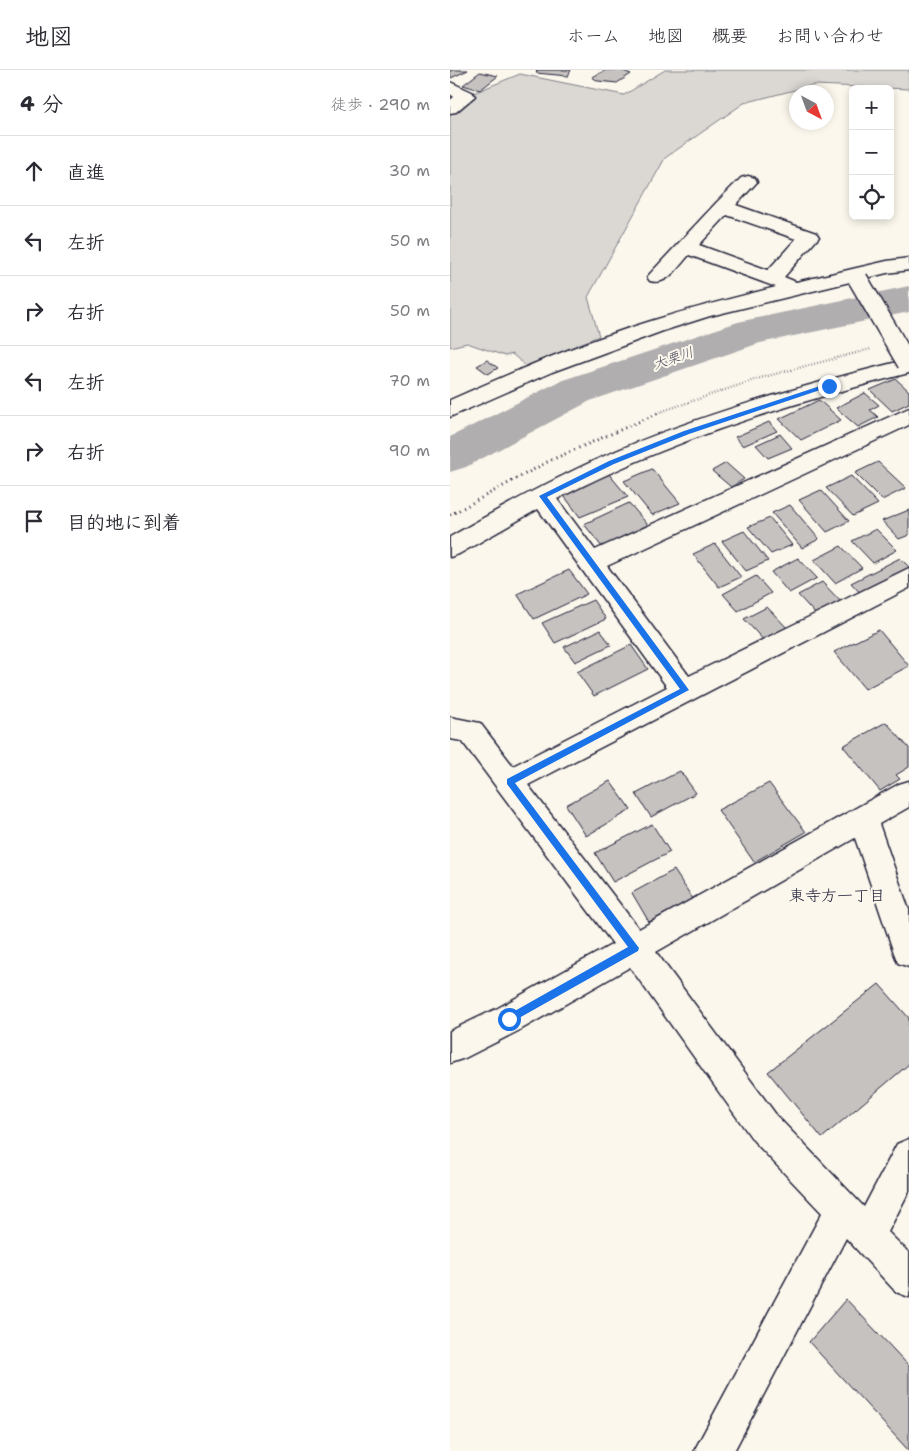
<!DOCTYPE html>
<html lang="ja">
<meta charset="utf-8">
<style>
body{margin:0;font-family:"Shantell Sans","Klee One",sans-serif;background:#f7f7f7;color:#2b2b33}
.controls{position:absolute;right:15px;top:15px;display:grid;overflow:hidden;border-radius:8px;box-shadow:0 2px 8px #0003}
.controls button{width:45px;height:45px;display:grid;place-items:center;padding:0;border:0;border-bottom:1px solid #e1e1e2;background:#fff;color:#2b2b33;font:25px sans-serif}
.compass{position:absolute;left:339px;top:15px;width:45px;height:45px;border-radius:50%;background:#fff;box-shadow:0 2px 8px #0003;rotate:139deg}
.stop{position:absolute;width:15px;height:15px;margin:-11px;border:4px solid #1a73e8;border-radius:50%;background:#fff}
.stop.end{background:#1a73e8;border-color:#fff;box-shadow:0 1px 5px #0008}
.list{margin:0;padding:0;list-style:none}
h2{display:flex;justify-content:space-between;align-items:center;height:65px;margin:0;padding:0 20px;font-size:21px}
h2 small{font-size:16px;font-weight:400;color:#7c7c81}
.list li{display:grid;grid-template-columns:32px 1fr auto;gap:15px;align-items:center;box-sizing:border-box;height:70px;padding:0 20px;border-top:1px solid #e1e1e2}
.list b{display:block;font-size:19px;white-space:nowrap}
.list em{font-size:16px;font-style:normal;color:#7c7c81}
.icon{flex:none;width:28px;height:28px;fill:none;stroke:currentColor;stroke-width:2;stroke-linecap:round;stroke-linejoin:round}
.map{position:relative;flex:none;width:459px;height:1381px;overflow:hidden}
header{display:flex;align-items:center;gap:30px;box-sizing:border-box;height:70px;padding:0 25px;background:#fff;border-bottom:1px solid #e1e1e2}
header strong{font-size:24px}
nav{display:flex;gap:28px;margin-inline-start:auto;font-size:18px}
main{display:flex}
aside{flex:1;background:#fff}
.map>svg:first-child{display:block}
</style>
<header>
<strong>地図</strong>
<nav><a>ホーム</a><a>地図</a><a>概要</a><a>お問い合わせ</a></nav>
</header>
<main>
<aside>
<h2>4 分<small>徒歩 · 290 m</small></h2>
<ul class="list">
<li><svg class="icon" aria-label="ahead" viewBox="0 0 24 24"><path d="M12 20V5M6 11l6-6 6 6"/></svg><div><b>直進</b></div><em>30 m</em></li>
<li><svg class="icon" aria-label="left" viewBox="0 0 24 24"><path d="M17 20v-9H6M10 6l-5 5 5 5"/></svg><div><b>左折</b></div><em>50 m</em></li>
<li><svg class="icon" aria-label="right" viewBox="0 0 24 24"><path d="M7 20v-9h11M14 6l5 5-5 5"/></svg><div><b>右折</b></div><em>50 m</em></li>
<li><svg class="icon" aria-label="left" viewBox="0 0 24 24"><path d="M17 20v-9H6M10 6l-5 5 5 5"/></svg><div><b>左折</b></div><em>70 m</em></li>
<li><svg class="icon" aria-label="right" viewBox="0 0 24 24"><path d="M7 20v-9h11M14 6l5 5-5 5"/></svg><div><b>右折</b></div><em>90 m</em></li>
<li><svg class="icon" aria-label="arrive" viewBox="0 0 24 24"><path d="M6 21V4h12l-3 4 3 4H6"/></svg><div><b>目的地に到着</b></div></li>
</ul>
</aside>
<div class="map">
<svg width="459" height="1381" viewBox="0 0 459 1381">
<rect width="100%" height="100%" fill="#fbf7ec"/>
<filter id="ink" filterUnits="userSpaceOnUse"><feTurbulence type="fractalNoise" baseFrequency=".02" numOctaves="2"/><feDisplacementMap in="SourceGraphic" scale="10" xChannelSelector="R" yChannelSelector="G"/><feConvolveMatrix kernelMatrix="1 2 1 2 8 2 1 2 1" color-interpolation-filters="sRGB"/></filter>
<g filter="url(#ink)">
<!-- green -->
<path fill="#dbd8d3" stroke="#7e7d87" d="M215 0H459V19L364 15 294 33 215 88 138 227 149 266 76 296 62 284 55 286 17 273 0 277V39L16 26 70 4 174 25Z"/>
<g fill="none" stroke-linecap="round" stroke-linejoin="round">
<!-- river -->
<path fill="#b1aeb0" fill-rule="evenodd" d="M459 216V242L310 273 140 331 16 397 0 402V367L110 311 288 252Z"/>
</g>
<!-- building -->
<g fill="#c6c2c0" stroke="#22223b">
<path d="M0 0H18L1 8Z"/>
<path d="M87 0H121L118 6 86 3Z"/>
<path d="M156 0H171L181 4 167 13 148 11 142 7Z"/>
<path d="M30 2 48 6 30 20 13 15Z"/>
<path d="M37 290 48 298 38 304 27 296Z"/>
<path d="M446 309 459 321V333L442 341 420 320Z"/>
<path d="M415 323 429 335 420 340 428 347 408 357 386 338Z"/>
<path d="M369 330 391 350 351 370 329 349Z"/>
<path d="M319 352 327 361 293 376 285 367Z"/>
<path d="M330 364 342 378 318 388 306 375Z"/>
<path d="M428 392 456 418 432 430 405 403Z"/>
<path d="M276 393 294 409 281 417 262 401Z"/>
<path d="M202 399 230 433 202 445 174 411Z"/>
<path d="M158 403 178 427 130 447 112 423Z"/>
<path d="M401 406 428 434 403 446 376 418Z"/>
<path d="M371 420 399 451 377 462 349 430Z"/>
<path d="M179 433 198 455 152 477 134 454Z"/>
<path d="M340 435 369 469 352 478 322 443Z"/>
<path d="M459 440V465L449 469 432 451Z"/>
<path d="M320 448 342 475 321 484 298 457Z"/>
<path d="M426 459 447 480 423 493 402 471Z"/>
<path d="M294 461 318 491 296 501 272 471Z"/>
<path d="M265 474 291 507 269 517 243 484Z"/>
<path d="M391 476 412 498 385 513 364 490Z"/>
<path d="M348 488 367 508 339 523 321 502Z"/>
<path d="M450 488 459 497V502L413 526 401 513Z"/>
<path d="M119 500 137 524 84 549 67 524Z"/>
<path d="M306 506 321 523 288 541 273 524Z"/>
<path d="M372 512 394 535 369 548 348 525Z"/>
<path d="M143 530 156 549 105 573 92 553Z"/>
<path d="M317 537 341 562 318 575 294 549Z"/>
<path d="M150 560 161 575 125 592 114 577Z"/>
<path d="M429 560 459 596 415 619 384 582Z"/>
<path d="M181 575 198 599 144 626 127 602Z"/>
<path d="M436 652 459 678V697L446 705 450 709 430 721 393 676Z"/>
<path d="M230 701 246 723 201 747 186 724Z"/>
<path d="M160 711 181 740 136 766 116 735Z"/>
<path d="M319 713 356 762 304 792 268 740Z"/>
<path d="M202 754 220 782 163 812 145 783Z"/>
<path d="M224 800 243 829 199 852 182 823Z"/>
<path d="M429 914 459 948V994L372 1068 318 1002Z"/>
<path d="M396 1229 459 1296V1381L359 1272Z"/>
</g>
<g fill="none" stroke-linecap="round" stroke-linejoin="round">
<!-- minor casing -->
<g stroke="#22223b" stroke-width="3">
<g id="minor">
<path d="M0 12 22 22 25 26 6 42 0 43V30L4 27 0 24Z"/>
<path d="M298 106 305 108 307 112 286 135 366 163 369 167 334 207 346 212 437 191 459 188V200L437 203 260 246 213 261 102 302 0 347V330C66 301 132 272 201 251 242 238 284 228 326 217L239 185C228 197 217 216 200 211L197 207 266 133 291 108ZM277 145 346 169 318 200 249 175Z"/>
<path d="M459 289V303C337 334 218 371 107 429L145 480 459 338V355L157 496 239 606 459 498V518L78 715 189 859 449 714 459 711V737L429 754 459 840V897L448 893 444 883 405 768 206 882 327 1046 414 1137 447 1074 459 1069V1121L438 1162 459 1183V1227L446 1222 396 1168 284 1381H244L372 1143 303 1070 180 897 70 960 15 988 0 993V961L48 938 163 874 12 671 0 669V647L30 653 63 696 217 617 88 439 9 484 0 487V467C50 438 99 411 152 387 250 344 355 315 459 289Z"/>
</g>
</g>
<!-- path-far1 -->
<path stroke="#22223b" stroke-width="2.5" stroke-dasharray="0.5 2.5" stroke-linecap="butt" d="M207 343 310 308 421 279"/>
<!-- path -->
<path stroke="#22223b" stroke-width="3" stroke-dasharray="1 4" stroke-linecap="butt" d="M0 445 101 390 211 342"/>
<!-- minor -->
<use href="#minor" fill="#fbf7ec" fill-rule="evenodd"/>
<!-- minor-bridge casing -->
<g stroke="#22223b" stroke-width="22" stroke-linecap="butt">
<path id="minor-bridge" d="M408 209 457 293"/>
</g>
<!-- minor-bridge -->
<use href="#minor-bridge" stroke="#fbf7ec" stroke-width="19"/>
</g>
</g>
<!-- route -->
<path fill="#1a73e8" d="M376 314 382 316 239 364 164 394 97 427 239 620 65 713 189 878 188 881 62 952H56V946L178 877 57 714V709L230 619 89 426 159 391 234 361Z"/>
<g text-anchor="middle" stroke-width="4" stroke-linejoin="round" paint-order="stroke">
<!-- far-water labels -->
<g font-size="14" font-style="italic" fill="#545364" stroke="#fbf7ec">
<text transform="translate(223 288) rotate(-19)" y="5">大栗川</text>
</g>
<!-- neighbourhood labels -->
<g font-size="16" fill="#22223b" stroke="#fbf7ec">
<text x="387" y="831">東寺方一丁目</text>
</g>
</g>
</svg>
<div class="controls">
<button>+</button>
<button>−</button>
<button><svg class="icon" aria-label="locate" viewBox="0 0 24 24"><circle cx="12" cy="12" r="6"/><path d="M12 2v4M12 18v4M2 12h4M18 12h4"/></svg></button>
</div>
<svg class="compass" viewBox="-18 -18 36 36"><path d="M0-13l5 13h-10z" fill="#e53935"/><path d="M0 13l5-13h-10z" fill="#7c7c81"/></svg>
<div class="stop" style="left:59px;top:949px"></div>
<div class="stop end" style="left:379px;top:316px"></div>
</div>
</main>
